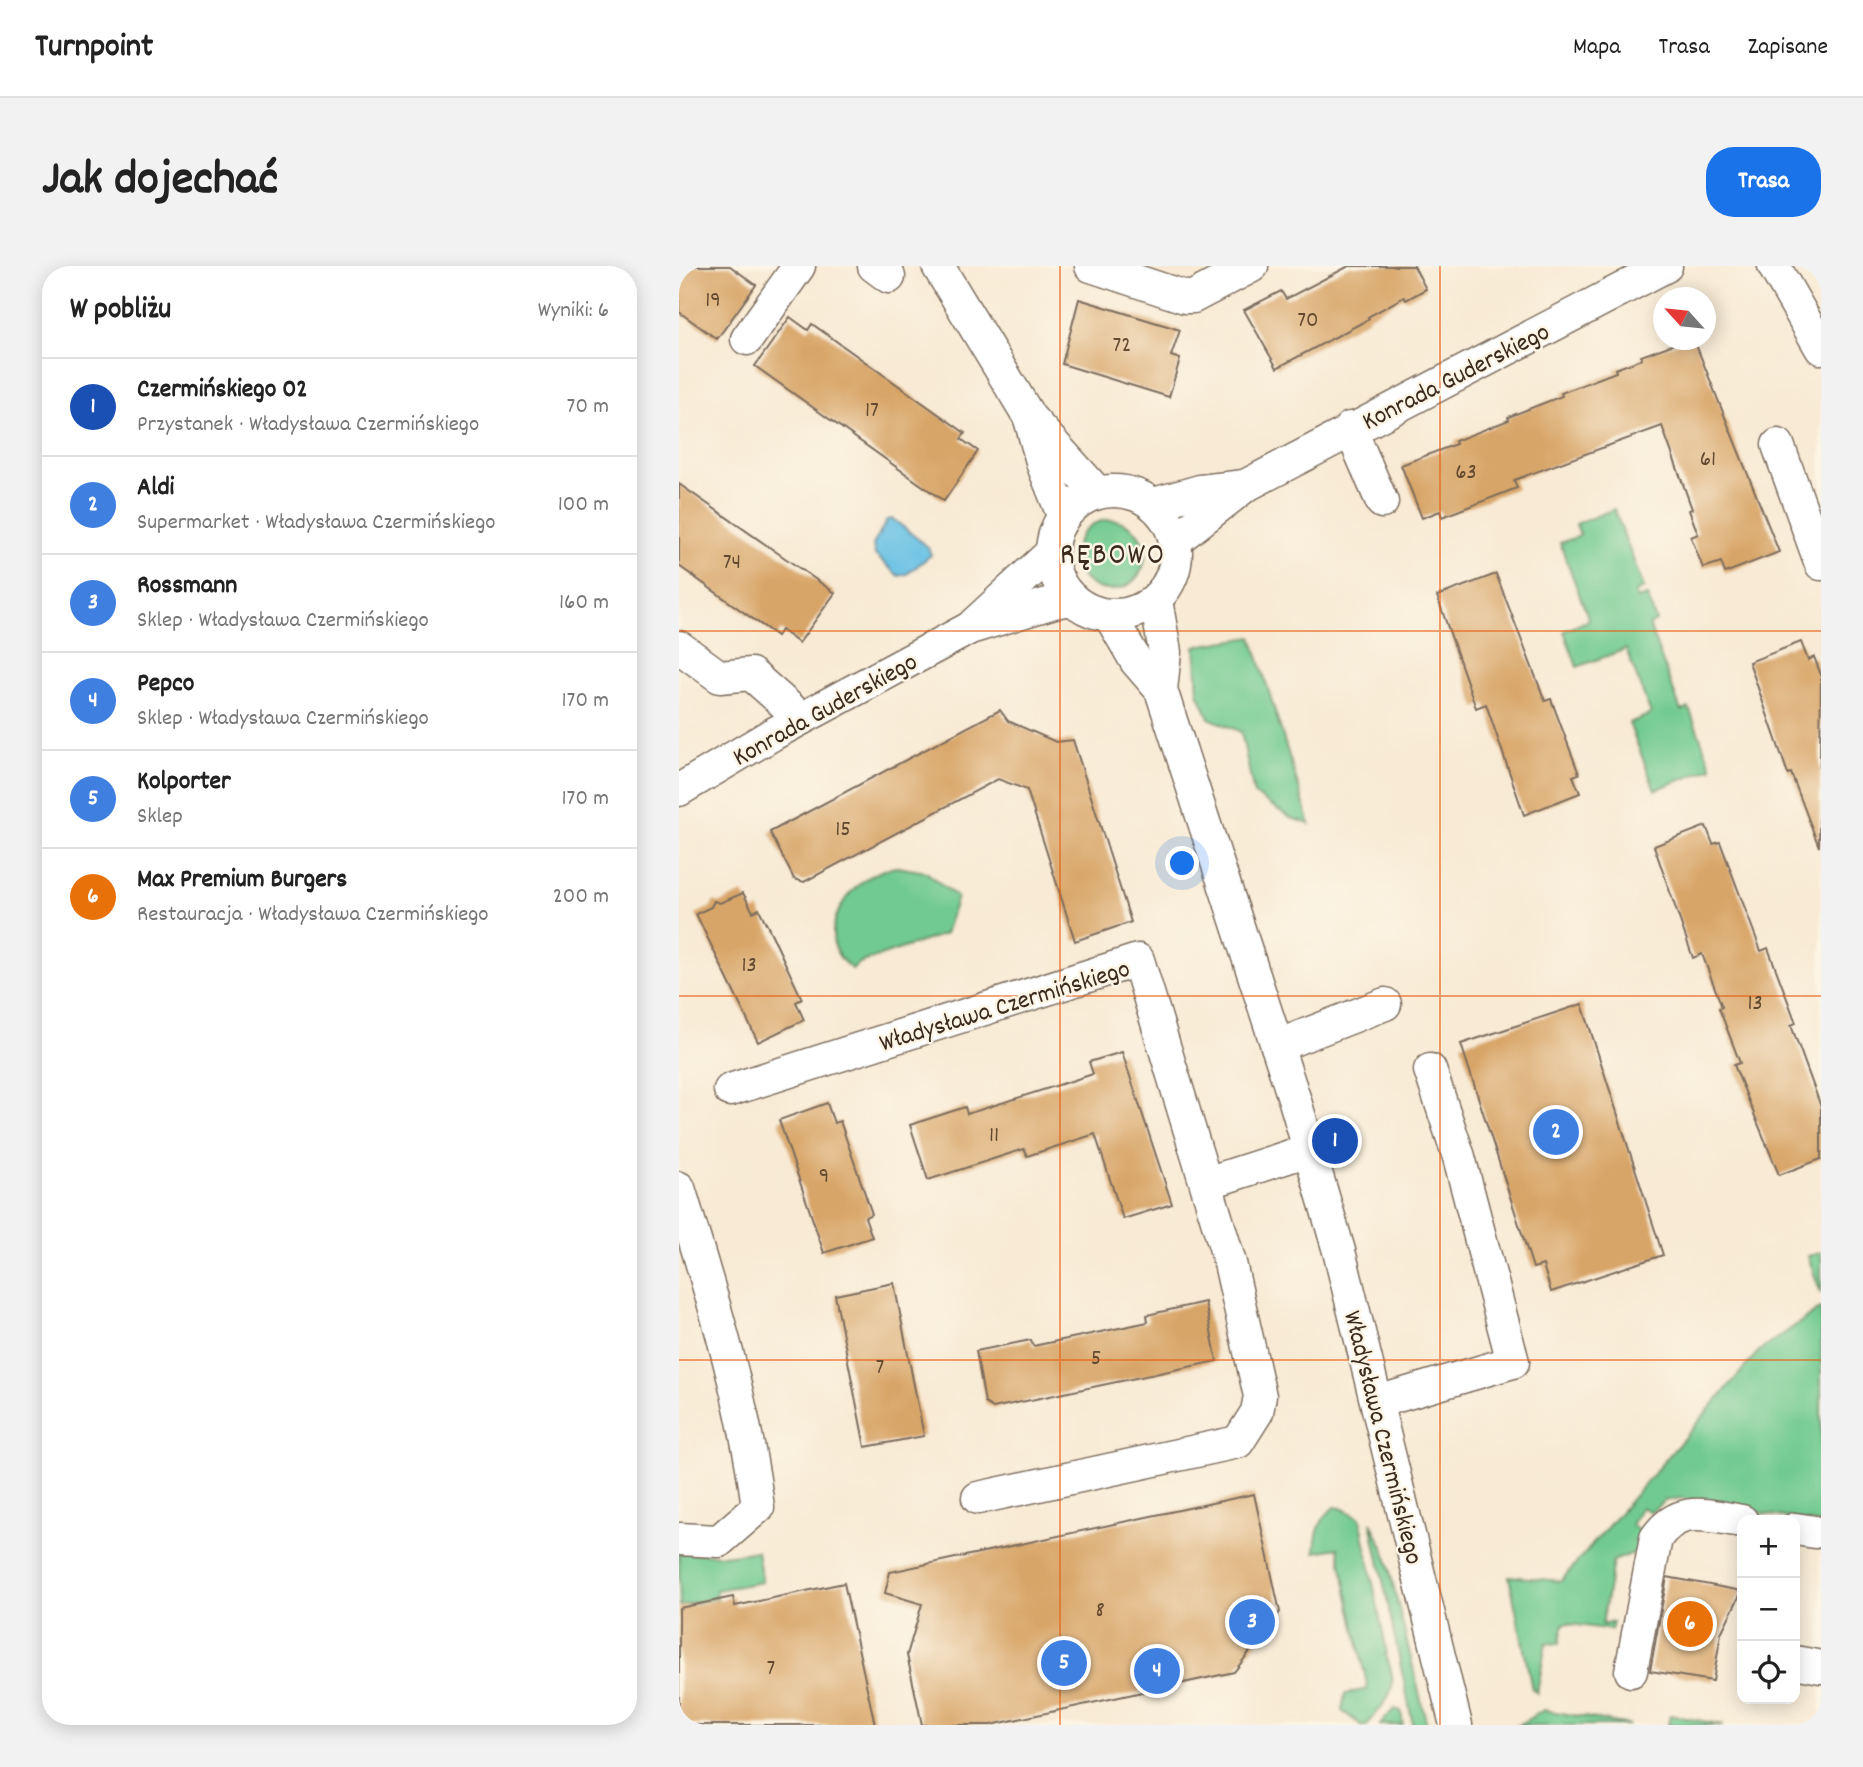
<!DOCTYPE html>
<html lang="pl">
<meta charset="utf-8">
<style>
body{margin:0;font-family:Dekko,sans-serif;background:#f2f2f2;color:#222}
.controls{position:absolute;right:21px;bottom:21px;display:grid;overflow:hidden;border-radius:14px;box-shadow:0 4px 18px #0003}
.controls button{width:63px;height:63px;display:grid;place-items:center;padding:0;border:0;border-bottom:2px solid #e0e0e0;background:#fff;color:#222;font:35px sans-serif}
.compass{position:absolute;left:974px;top:21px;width:63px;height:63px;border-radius:50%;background:#fff;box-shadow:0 4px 18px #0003;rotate:297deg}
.you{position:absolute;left:504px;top:598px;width:24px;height:24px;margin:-18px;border:5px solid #fff;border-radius:50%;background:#1a73e8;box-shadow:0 0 0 10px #1a73e833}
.badge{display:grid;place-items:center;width:46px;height:46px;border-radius:50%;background:#1a73e8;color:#fff;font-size:23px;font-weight:700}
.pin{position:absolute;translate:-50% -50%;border:4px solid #fff;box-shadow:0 2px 7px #0006}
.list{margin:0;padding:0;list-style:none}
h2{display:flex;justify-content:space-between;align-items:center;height:91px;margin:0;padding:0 28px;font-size:30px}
h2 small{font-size:23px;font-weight:400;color:#767676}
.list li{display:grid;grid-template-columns:46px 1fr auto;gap:21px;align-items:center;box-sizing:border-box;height:98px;padding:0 28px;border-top:2px solid #e0e0e0}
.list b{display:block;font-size:26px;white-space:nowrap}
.list p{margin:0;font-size:23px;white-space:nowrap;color:#767676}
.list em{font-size:23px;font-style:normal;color:#767676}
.icon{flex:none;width:38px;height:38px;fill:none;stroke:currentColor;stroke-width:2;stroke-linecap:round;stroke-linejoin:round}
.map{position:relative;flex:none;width:1142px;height:1459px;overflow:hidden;border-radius:28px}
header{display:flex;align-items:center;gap:42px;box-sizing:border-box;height:98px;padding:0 35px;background:#fff;border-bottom:2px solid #e0e0e0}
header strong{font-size:33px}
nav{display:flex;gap:38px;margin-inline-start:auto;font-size:24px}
.intro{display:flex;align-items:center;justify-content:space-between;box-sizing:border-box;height:168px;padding:0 42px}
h1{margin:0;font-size:49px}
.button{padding:18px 32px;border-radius:28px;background:#1a73e8;color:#fff;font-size:24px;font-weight:700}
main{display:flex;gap:42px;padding:0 42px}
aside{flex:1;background:#fff;border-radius:28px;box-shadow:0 4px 18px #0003}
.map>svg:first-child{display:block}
</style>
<header>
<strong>Turnpoint</strong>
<nav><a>Mapa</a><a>Trasa</a><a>Zapisane</a></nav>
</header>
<div class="intro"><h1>Jak dojechać</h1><a class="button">Trasa</a></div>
<main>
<aside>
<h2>W pobliżu<small>Wyniki: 6</small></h2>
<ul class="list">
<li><span class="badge" style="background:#1a4fb4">1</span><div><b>Czermińskiego 02</b><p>Przystanek · Władysława Czermińskiego</p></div><em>70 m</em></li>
<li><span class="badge" style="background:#3f7fe0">2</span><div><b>Aldi</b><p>Supermarket · Władysława Czermińskiego</p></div><em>100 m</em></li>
<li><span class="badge" style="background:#3f7fe0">3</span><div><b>Rossmann</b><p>Sklep · Władysława Czermińskiego</p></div><em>160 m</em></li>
<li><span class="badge" style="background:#3f7fe0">4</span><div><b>Pepco</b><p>Sklep · Władysława Czermińskiego</p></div><em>170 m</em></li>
<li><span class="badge" style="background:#3f7fe0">5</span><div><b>Kolporter</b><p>Sklep</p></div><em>170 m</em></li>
<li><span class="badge" style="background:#e8710a">6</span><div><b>Max Premium Burgers</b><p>Restauracja · Władysława Czermińskiego</p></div><em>200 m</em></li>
</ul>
</aside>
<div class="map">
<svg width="1142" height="1459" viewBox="0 0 1142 1459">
<rect width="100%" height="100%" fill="#fcf5e5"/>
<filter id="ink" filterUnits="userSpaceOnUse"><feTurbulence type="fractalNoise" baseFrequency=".0143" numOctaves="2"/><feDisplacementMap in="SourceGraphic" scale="14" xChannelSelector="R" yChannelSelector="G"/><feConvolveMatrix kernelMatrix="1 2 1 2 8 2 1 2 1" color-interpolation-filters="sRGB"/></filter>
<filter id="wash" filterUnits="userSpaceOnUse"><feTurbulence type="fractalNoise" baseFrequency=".00686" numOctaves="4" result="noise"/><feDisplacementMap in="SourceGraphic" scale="28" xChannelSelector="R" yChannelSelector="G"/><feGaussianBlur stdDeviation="1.57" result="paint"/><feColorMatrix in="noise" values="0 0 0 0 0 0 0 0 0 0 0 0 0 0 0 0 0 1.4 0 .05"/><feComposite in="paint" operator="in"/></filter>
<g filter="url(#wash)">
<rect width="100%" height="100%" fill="#f8ead4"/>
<!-- green -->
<g fill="#71ca90" stroke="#567a57" stroke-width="2">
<path d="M935 243 965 322 956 326 958 333 968 330 977 355 970 359 1002 445 1010 442 1033 502 976 524 950 457 972 448 947 383 898 401 885 365 910 354 881 277 901 270 897 258Z"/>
<circle cx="431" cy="289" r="35"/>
<path d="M573 371 631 558 612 552 575 528 562 466 530 452 519 426 516 380Z"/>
<path d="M218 601 247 606 278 631 266 668 180 697 173 703C128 672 171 606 218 601Z"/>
<path d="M1142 987V1028L1129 990Z"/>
<path d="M1142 1042V1258L1002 1232 985 1235 972 1246 962 1241 952 1259 964 1267 960 1285 934 1295 923 1359 934 1356 932 1364 885 1357 880 1378 867 1377 858 1427 853 1423 830 1310 882 1315 1080 1085Z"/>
<path d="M655 1241 662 1242 681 1252 708 1387 706 1388C722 1422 711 1430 688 1459H682L663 1445 666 1428 689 1423 659 1282 636 1286C637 1266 640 1255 655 1241Z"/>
<path d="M692 1256 706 1285 748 1459H734Z"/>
<path d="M78 1285 83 1316 37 1324 38 1332 1 1340 0 1287 53 1289Z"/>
<path d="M715 1443 722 1445 724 1459H701Z"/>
<path d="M865 1444 951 1459H839Z"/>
<path d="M991 1449 1045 1459H989Z"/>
</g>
<!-- water -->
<path fill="#67c1e5" stroke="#517682" stroke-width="2" d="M214 253 249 281 252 289 228 308 220 310 196 289 194 279 208 254Z"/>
<g id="blocks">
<!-- building -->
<g fill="#d8a568">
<path d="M0 0H51L77 19 38 73 0 46Z"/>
<path d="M670 0H735L747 23 727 34 725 31 689 51 690 53 598 102 565 44 602 25 607 33Z"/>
<path d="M400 33 501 64 492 90 501 93 490 131 383 98Z"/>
<path d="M111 51 129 64 133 58 286 167 282 173 299 185 265 235 76 100Z"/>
<path d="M1006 74H1015L1100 286 1046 307 1042 296 1024 302 1012 271 1019 268 1010 244 1013 243 983 160 835 214 838 222 763 251 761 245 743 252 722 199 777 178 776 175 830 154 829 151 883 130 882 127 937 106 936 103 963 93 962 90Z"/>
<path d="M0 218 156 327 120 377 102 364 98 370 0 300Z"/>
<path d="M817 308 866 435 872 433 900 508 894 510 901 527 845 549 807 438 797 442 758 330Z"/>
<path d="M1122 376 1129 394 1135 391 1142 409 1140 581 1112 507 1109 508 1070 396Z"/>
<path d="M321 444 329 455 377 476 394 474 452 656 396 675 348 524 319 513 125 616 115 613 91 566Z"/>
<path d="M1027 560 1034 578 1041 576 1082 685 1089 682 1117 757 1112 759 1142 841V893L1100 909 1055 799 1061 797 1040 742 1043 741 1023 688 1014 692 975 580Z"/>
<path d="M64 627 74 646 80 643 93 669 123 733 117 736 125 754 79 776 17 648 32 641 35 635 41 637Z"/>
<path d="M903 738 984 989 872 1026 864 999 854 1002 782 778Z"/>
<path d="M443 786 493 938 444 953 416 868 348 890 345 883 249 914 231 859 286 841 288 848 414 808 410 796Z"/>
<path d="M148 837 155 857 161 855 193 948 186 951 193 971 145 987 100 854Z"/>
<path d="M215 1017 245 1170 186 1181 156 1029Z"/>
<path d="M526 1036 538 1095 314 1142 306 1137 297 1085 352 1074 354 1080 412 1068 469 1056 468 1049Z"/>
<path d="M575 1228 601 1346 555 1406 312 1459H243L228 1389 243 1338 206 1327 211 1306Z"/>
<path d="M988 1311 1063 1325 1042 1367 1034 1415 971 1405Z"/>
<path d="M165 1317 196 1459H0V1342L54 1331 56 1340Z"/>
</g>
</g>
</g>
<g filter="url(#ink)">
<use href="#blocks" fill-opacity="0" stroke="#7d6d5e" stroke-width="2"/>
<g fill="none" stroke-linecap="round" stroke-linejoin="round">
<!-- minor casing -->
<g stroke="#7d6d5e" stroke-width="35">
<g id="minor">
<path d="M195 0 210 11"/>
<path d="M259 0 351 152 418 226"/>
<path d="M412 0 506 31H514L573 0"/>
<path d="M1095 0 1142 82"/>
<path d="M68 73 120 0"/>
<path d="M351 153 364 199 384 249"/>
<path d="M671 162 703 236"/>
<path d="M1099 179 1142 298"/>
<circle cx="435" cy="287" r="62"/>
<path d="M475 238 521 225 566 220"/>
<path d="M497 274 566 220 987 0"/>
<path d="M477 334 486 386 482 424"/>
<path d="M431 350 457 395 482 424 616 835 660 985 777 1459"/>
<path d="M295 358 372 287"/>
<path d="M0 381 41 411 72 408 122 452"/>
<path d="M0 524 94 468 291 362 375 336 393 333"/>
<path d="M598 780 706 738"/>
<path d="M51 824 459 694 551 997 581 1130 578 1146 559 1176 299 1232"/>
<path d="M528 917 630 884"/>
<path d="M0 922C32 1027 65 1132 79 1241L40 1275 0 1273"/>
<path d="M698 1136 834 1096 780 891 751 804"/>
<path d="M1116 1263 1136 1266"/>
<path d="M1116 1396 1142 1401"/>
<path d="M952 1405 977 1272C1001 1238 1028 1250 1063 1255"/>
</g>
</g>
<!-- minor -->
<use href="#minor" stroke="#fff" stroke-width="32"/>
</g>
</g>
<!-- grid -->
<path fill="none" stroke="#e8590c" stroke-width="2" stroke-opacity="0.55" d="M381 0V1459M761 0V1459M0 365H1142M0 730H1142M0 1094H1142"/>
<g text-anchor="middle" stroke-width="5" stroke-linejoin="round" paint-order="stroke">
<!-- number labels -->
<g font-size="23" fill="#624930">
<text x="34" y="40">19</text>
<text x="629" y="60">70</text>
<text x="443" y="85">72</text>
<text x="193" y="150">17</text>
<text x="1029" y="199">61</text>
<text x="787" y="212">63</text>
<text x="53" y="302">74</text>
<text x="164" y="569">15</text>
<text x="70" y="705">13</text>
<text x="1076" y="743">13</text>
<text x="315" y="875">11</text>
<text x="145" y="916">9</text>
<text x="417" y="1098">5</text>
<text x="201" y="1107">7</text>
<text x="421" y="1350">8</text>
<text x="92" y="1408">7</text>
</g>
<!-- street labels -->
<g font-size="26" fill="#3b2a1e" stroke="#fcf5e5">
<text transform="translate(776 109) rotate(-27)" y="9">Konrada Guderskiego</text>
<text transform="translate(145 442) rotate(-29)" y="9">Konrada Guderskiego</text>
<text transform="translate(325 738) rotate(-17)" y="9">Władysława Czermińskiego</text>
<text transform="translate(706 1171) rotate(76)" y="9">Władysława Czermińskiego</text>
</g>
<!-- quarter labels -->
<g font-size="30" letter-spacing="2" fill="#3b2a1e" stroke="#fcf5e5">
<text x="434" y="297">RĘBOWO</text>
</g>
</g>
</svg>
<div class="controls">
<button>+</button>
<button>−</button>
<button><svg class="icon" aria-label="locate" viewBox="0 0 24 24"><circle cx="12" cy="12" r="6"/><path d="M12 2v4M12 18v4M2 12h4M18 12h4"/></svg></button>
</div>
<svg class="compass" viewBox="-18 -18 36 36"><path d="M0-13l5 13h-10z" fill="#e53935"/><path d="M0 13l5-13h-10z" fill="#767676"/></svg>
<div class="you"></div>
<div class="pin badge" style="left:656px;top:875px;background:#1a4fb4">1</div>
<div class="pin badge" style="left:877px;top:866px;background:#3f7fe0">2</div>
<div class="pin badge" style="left:573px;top:1356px;background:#3f7fe0">3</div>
<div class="pin badge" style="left:478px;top:1405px;background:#3f7fe0">4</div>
<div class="pin badge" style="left:385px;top:1397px;background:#3f7fe0">5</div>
<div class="pin badge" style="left:1011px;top:1358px;background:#e8710a">6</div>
</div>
</main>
